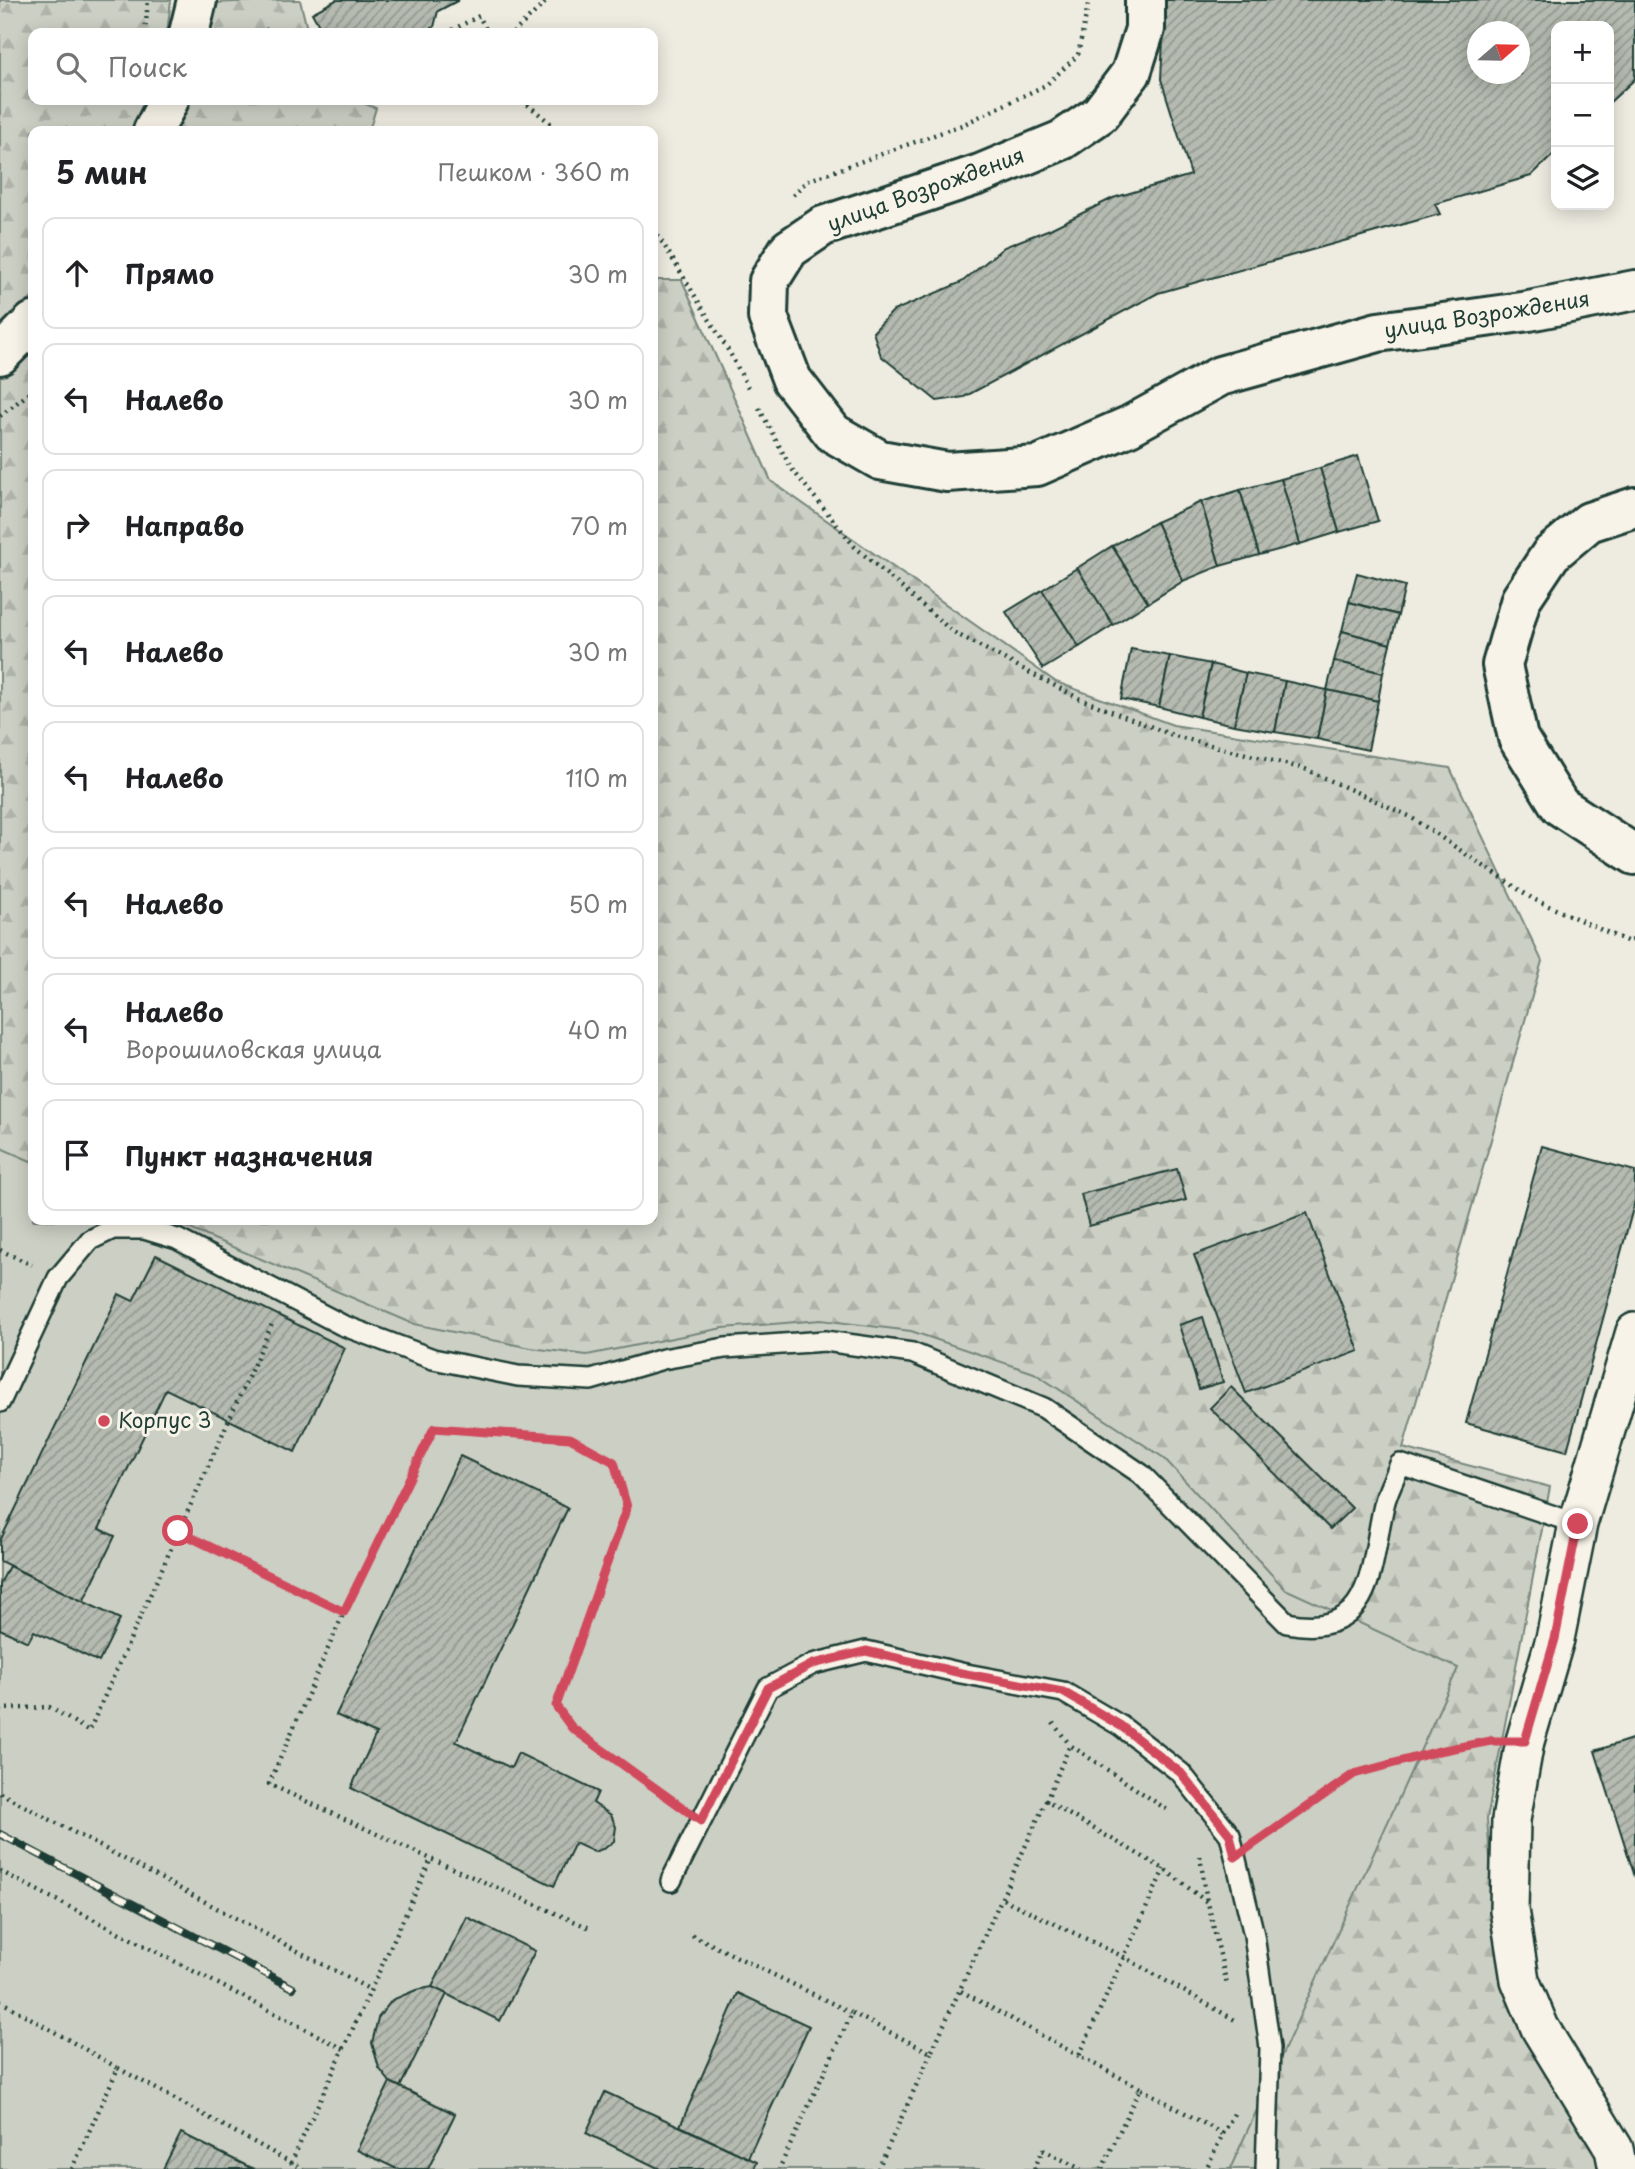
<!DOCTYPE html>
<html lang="ru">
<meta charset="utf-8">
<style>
body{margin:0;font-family:"Playpen Sans",sans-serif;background:#f6f6f6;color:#202124}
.controls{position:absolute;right:21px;top:21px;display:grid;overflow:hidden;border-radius:14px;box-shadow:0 4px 18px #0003}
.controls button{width:63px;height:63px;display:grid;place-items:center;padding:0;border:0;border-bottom:2px solid #e0e0e0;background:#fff;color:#202124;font:35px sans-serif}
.compass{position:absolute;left:1467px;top:21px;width:63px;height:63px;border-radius:50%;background:#fff;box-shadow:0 4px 18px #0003;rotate:70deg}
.stop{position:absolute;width:21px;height:21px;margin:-16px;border:5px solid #d1495b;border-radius:50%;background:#fff}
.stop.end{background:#d1495b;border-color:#fff;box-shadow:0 2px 7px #0008}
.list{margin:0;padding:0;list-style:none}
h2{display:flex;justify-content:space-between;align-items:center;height:91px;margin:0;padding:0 28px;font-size:30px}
h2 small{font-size:23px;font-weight:400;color:#757577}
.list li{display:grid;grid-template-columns:46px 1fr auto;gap:21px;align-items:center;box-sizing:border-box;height:112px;margin:0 14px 14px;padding:0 14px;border:2px solid #e0e0e0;border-radius:14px}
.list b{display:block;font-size:26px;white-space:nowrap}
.list p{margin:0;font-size:23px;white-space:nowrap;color:#757577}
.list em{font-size:23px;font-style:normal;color:#757577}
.icon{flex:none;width:38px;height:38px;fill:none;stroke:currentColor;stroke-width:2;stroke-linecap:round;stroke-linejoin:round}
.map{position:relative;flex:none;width:1635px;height:2169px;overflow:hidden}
.search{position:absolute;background:#fff;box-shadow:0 4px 18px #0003;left:28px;top:28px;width:630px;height:77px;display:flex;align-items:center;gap:18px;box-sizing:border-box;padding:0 24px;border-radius:14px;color:#757577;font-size:26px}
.panel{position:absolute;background:#fff;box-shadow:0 4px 18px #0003;left:28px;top:126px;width:630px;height:1099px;border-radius:14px}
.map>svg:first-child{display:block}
</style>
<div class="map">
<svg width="1635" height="2169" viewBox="0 0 1635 2169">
<defs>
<pattern id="forest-firs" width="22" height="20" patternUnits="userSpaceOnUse" patternTransform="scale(1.75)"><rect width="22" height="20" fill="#cccfc4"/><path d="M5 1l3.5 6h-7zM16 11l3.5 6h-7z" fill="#afb3a9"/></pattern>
<pattern id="building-hatch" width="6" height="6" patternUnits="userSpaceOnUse" patternTransform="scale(1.75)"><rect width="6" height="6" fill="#b5bbb0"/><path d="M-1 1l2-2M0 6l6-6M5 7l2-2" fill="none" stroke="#939990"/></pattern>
</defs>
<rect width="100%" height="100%" fill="#eeece1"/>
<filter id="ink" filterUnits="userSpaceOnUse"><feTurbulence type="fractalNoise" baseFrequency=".0143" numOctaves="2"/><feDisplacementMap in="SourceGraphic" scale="14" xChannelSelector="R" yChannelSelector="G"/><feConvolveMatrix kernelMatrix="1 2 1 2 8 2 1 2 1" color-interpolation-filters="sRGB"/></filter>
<g filter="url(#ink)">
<!-- forest -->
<g fill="url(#forest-firs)" stroke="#76867c" stroke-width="2">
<path d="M0 0H171L167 33H33V100H148L132 131H33V297L0 328Z"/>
<path d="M282 0H300L308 33H205L212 3Z"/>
<path d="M182 100H355L376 108 369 131H170Z"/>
<path d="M653 280H682L771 481 1056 682 1173 725 1450 768 1542 961 1403 1448 1550 1487 1487 1819 1495 1920 1618 2169H0V373L33 341V1220H653Z"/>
</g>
<!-- park -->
<path fill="#cccfc4" stroke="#76867c" stroke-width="2" d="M0 1145 3 1149 33 1162V1220H169L414 1324 531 1348 587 1355 723 1328 821 1320 911 1331 1034 1373 1164 1458 1285 1589 1458 1668 1230 2169H0Z"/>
<!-- building -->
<g fill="url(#building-hatch)" stroke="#1f3d34" stroke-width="2" fill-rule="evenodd">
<path d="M336 0H459L438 11 434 27 422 33H323L312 13Z"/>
<path d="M1165 0H1635V79L1609 103V26H1556V152L1531 176 1435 204 1440 214 1158 293 964 397 937 401 881 356 873 332 893 311 962 282 1004 247 1050 229 1113 198 1191 175 1161 79ZM1478 32H1520V74H1478Z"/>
<path d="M1358 456 1378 521 1339 532 1320 468Z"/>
<path d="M1320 468 1339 532 1300 544 1281 479Z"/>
<path d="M1281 479 1300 544 1259 555 1240 490Z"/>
<path d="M1240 490 1259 555 1220 566 1201 502Z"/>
<path d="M1201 502 1220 566 1183 581 1156 522Z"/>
<path d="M1156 522 1183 581 1148 603 1112 546Z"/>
<path d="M1112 546 1148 603 1113 625 1077 568Z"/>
<path d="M1077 568 1113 625 1079 647 1042 590Z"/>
<path d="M1357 573 1405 586 1398 615 1349 602Z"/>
<path d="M1042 590 1079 647 1043 669 1006 612Z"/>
<path d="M1349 602 1398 615 1390 644 1342 631Z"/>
<path d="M1342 631 1390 644 1383 673 1334 661Z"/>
<path d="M1131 649 1170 656 1159 707 1121 699Z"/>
<path d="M1170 656 1211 664 1199 717 1159 707Z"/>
<path d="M1334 661 1383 673 1378 701 1327 690Z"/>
<path d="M1211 664 1246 673 1234 725 1199 717Z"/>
<path d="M1246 673 1285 681 1275 732 1234 725Z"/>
<path d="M1285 681 1327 690 1317 739 1275 732Z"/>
<path d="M1327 690 1378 701 1368 750 1317 739Z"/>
<path d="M1542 1146 1635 1171V1201L1567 1451 1466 1423Z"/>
<path d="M1177 1169 1186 1200 1089 1226 1081 1194Z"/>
<path d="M1307 1213 1359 1351 1246 1393 1194 1255Z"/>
<path d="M156 1255 345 1348 295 1452 166 1389 99 1529 115 1536 83 1602 0 1561V1541L119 1294 133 1301Z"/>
<path d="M1203 1317 1223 1382 1199 1389 1179 1325Z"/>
<path d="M1231 1387 1352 1508 1330 1529 1210 1408Z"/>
<path d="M460 1456 568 1508 456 1742 511 1768 518 1753 598 1792 593 1803 611 1815 616 1827 614 1841 605 1848 594 1852 575 1843 554 1886 351 1788 376 1734 336 1715Z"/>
<path d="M9 1566 120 1619 99 1662 34 1631 28 1642 0 1629V1584Z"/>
<path d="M1635 1738V1877L1595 1751Z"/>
<path d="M467 1917 535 1951 500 2021 432 1987Z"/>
<path d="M432 1987 447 1994 400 2087 390 2082 379 2068 372 2043 378 2018 392 2000 416 1990Z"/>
<path d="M738 1993 809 2026 748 2158 680 2126Z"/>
<path d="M390 2082 455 2114 428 2169H397L357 2150Z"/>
<path d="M605 2092 757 2162 754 2169H660L586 2133Z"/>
<path d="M181 2133 249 2167 254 2169H163Z"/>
</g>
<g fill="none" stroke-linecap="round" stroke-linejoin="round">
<!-- lane casing -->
<g stroke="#1f3d34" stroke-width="24">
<g id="lane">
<path d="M0 1402 58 1278 90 1240 113 1229H144L177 1239 342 1325 433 1359 518 1376 591 1380 663 1359 725 1348 825 1341 912 1353 1044 1408 1141 1474 1287 1623C1375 1640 1370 1565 1384 1505 1387 1491 1395 1477 1400 1464L1578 1524"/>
<path d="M671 1881 768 1688 813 1664 866 1651 961 1673 1063 1692 1121 1726 1181 1773 1230 1835 1254 1935 1270 2048 1266 2169"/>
</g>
</g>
<!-- street casing -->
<g stroke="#1f3d34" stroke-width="42">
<path id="street" d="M1618 2169 1614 2149 1540 2028 1520 1980 1509 1910 1511 1820 1525 1741 1555 1639 1578 1524 1635 1332"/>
</g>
<!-- secondary casing -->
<g stroke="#1f3d34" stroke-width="44">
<g id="secondary">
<path d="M1145 0V29L1131 73 1100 114 1062 140 980 174 823 226 789 249 769 281 768 317 792 380 833 433 880 460 947 472 1037 466 1129 426 1220 376 1378 332 1529 311 1635 290"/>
<path d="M1635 507 1589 522 1551 554 1521 599 1502 665 1518 738 1560 806 1635 855"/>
</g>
</g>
<!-- primary casing -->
<g stroke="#1f3d34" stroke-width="44">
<g id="primary">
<path d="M189 33 197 0"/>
<path d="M153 131 169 100"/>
<path d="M0 355 33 322"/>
</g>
</g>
<!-- path -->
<g stroke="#1f3d34" stroke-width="4.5" stroke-dasharray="2 5" stroke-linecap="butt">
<path d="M145 33 148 0"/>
<path d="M252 33 270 29 277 33"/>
<path d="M446 33 479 16 488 33"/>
<path d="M513 33 548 0"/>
<path d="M522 100 560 131"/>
<path d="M793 195 807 181 962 125 1046 85 1078 55 1089 0"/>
<path d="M653 230 664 245 731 355 750 391"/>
<path d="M759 408 791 468 855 547 953 632 1078 698 1175 736 1305 769 1409 816 1533 899 1629 942 1635 939"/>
<path d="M0 416 33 390"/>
<path d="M0 1250 32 1265"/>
<path d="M178 1531 344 1612 269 1784 431 1859"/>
<path d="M344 1612 434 1428 570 1438 614 1462 627 1507 556 1706 571 1728 676 1803"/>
<path d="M0 1709 49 1707 89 1731 272 1324"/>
<path d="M1053 1723 1070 1745"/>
<path d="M0 1793 371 1990"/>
<path d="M1046 1801 1070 1745 1169 1811"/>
<path d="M1263 1838 1354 1774 1439 1750 1485 1742"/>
<path d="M1200 1856 1207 1902"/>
<path d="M0 1871 344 2049"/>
<path d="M1003 1899 1124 1957 1235 2020"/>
<path d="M692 1935 852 2013 779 2169"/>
<path d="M961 1991 1079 2056"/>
<path d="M0 2001 118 2068 72 2169"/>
<path d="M852 2013 931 2053 1046 1801 1164 1869 1208 1903 1227 1985"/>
<path d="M118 2068 303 2169"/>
<path d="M1140 2088 1079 2056 1164 1869"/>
<path d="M1223 2134 1236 2110"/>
<path d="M291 2163 431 1859 592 1929"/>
<path d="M878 2169 931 2053"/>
<path d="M1034 2169 1043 2150 1081 2169"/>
<path d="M1102 2169 1140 2088 1223 2134 1206 2169"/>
</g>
<!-- lane -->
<use href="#lane" stroke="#f7f3e8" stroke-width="19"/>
<!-- street -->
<use href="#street" stroke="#f7f3e8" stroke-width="37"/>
<!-- secondary -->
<use href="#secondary" stroke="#f7f3e8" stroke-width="38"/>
<!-- primary -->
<use href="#primary" stroke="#f7f3e8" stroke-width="38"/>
<!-- rail casing -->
<g stroke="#1f3d34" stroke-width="8">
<path id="rail" d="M0 1834 293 1988"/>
</g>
<!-- rail -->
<use href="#rail" stroke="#f7f3e8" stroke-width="5" stroke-dasharray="16" stroke-linecap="butt"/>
</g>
</g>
<g fill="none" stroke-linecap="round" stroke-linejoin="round" filter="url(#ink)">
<!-- route -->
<path stroke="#d1495b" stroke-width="9" d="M178 1531 344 1612 434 1428 570 1438 614 1462 627 1507 556 1706 572 1728 701 1821 768 1688 813 1664 866 1651 961 1673 1063 1692 1121 1726 1181 1773 1230 1835 1235 1857 1354 1774 1439 1751 1491 1741H1525L1555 1639 1578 1524"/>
</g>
<!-- markers -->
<circle fill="#d1495b" stroke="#f7f3e8" stroke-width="2.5" cx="104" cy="1421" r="7"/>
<g text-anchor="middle" stroke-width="6" stroke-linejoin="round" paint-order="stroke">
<!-- street labels -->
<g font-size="21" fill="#1f3d34" stroke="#f7f3e8">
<text transform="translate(926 190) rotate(-20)" y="7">улица Возрождения</text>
<text transform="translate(1487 315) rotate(-9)" y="7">улица Возрождения</text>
</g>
<!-- poi labels -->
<g font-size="21" fill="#1f3d34" stroke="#f7f3e8" text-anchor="start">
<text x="118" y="1428">Корпус 3</text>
</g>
</g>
</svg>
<div class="controls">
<button>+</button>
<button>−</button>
<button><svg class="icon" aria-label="layers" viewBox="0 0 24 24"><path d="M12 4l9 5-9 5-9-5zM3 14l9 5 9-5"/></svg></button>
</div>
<svg class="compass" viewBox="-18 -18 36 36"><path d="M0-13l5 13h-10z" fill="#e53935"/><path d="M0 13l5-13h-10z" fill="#757577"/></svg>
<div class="stop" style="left:178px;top:1531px"></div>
<div class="stop end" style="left:1578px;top:1524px"></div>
<div class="search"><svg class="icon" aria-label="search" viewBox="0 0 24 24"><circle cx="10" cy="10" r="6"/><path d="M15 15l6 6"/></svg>Поиск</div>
<section class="panel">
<h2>5 мин<small>Пешком · 360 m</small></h2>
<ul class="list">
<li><svg class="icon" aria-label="ahead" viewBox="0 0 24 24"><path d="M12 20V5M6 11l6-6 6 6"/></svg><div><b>Прямо</b></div><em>30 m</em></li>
<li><svg class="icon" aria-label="left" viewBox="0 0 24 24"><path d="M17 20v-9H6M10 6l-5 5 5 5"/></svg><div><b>Налево</b></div><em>30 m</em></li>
<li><svg class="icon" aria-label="right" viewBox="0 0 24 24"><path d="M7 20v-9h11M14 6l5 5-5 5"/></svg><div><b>Направо</b></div><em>70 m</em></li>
<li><svg class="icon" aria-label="left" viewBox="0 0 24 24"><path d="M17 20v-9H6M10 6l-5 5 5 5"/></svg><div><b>Налево</b></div><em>30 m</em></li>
<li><svg class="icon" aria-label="left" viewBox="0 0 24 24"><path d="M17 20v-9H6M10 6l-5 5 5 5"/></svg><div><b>Налево</b></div><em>110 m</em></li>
<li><svg class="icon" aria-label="left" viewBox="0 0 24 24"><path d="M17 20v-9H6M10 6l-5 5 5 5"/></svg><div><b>Налево</b></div><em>50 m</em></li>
<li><svg class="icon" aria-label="left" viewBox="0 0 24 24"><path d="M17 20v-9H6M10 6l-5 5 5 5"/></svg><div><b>Налево</b><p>Ворошиловская улица</p></div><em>40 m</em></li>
<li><svg class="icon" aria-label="arrive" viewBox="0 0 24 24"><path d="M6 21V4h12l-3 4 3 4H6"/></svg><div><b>Пункт назначения</b></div></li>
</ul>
</section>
</div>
